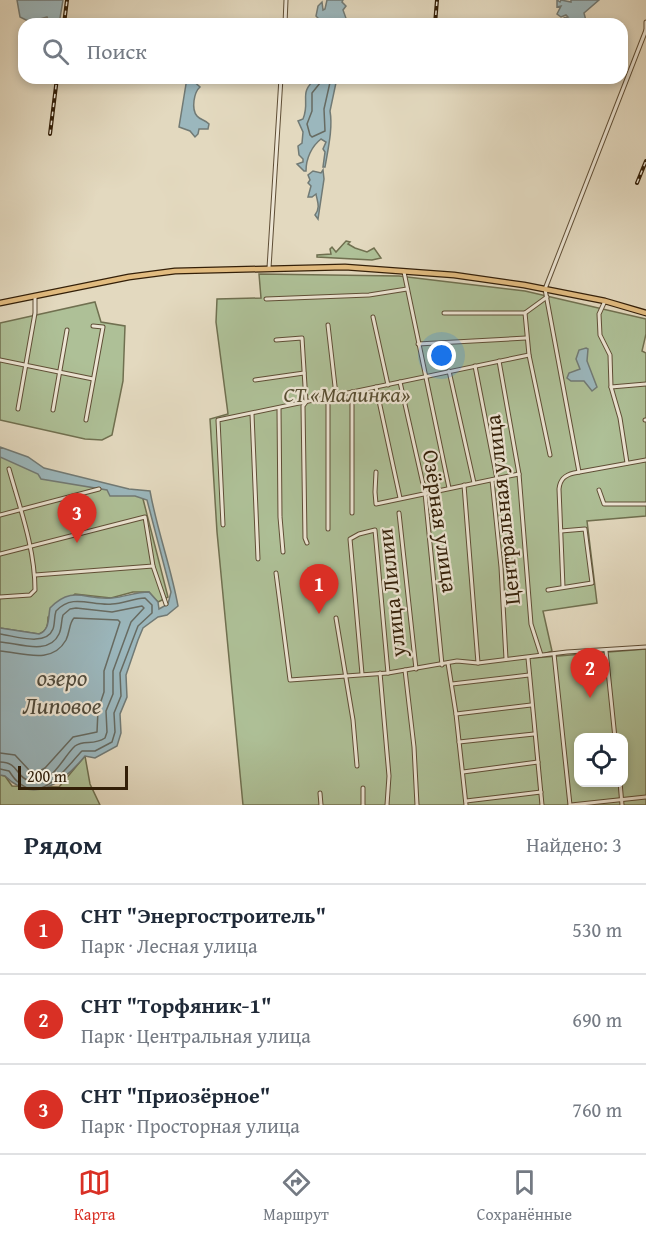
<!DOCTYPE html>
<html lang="ru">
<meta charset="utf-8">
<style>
body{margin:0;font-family:"Gentium Book Plus",serif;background:#f6f6f7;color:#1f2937}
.controls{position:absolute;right:18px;bottom:18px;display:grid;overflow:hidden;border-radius:12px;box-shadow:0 3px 9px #0003}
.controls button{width:54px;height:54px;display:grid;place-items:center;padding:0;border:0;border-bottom:2px solid #e0e1e3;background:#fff;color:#1f2937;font:30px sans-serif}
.scale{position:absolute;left:18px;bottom:15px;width:110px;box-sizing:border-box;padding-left:6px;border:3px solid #331f08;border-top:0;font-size:16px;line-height:21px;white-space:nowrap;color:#331f08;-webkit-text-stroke:4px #ede6d5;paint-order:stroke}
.you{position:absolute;left:442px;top:356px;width:21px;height:21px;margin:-15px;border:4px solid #fff;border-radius:50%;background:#1a73e8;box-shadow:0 0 0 9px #1a73e833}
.badge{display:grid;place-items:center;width:39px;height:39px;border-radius:50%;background:#d93025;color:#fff;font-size:20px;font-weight:700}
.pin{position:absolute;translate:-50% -50px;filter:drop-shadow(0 2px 3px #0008)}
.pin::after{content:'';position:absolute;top:32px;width:21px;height:18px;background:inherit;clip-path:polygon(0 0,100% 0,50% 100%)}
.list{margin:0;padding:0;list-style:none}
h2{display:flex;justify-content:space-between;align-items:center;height:78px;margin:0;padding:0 24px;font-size:26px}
h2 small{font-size:20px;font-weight:400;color:#747a83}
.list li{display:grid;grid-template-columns:39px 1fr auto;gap:18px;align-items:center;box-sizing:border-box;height:90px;padding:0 24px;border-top:2px solid #e0e1e3}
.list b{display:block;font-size:22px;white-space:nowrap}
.list p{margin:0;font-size:20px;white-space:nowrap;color:#747a83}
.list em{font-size:20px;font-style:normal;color:#747a83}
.icon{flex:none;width:33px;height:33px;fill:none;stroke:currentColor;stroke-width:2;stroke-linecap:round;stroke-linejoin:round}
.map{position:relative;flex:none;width:646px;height:805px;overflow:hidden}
.search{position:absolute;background:#fff;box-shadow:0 3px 9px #0003;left:18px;right:18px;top:18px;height:66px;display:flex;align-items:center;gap:15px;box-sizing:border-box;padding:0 21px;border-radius:18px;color:#747a83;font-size:22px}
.sheet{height:348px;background:#fff}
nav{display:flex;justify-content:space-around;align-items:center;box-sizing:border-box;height:84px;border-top:2px solid #e0e1e3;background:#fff;font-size:16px;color:#747a83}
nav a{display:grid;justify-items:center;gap:3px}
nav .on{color:#d93025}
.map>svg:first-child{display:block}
</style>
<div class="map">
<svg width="646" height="805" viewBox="0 0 646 805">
<rect width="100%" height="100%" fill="#e3d9bf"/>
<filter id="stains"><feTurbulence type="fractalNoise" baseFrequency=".00333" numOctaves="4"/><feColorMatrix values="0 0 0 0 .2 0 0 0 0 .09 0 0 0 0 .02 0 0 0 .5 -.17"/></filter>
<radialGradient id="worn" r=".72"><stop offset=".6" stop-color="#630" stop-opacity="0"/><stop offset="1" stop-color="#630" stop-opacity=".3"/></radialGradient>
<!-- green -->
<g fill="#aec097" stroke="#707050" stroke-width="1.5" fill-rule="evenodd">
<path d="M346 241 350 242 348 244 355 248 367 252 374 248 381 258 372 260 317 257V255L331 254 330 249 332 247 336 252Z"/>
<path d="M259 274 399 276 525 291 646 319V334L642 351 646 353V516L587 521 597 603 543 611 552 651 533 658 646 649V805H243L217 532 210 419 228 414 216 322 217 299 261 298ZM578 738H624V782H578Z"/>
<path d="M95 302 101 322 125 326 123 381 112 435 102 440 85 439 0 420V323Z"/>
<path d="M0 453 50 474 142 495 168 597 158 602 149 592H133L111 598 75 594 48 617C48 625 47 631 39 634L0 628Z"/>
<path d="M85 756 90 784 100 805H0V775L5 776 12 786 59 787Z"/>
</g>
<!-- water -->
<g fill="#9bb7bd" stroke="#717a75" stroke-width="1.5">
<path d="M17 0H63L59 24H50L47 17 30 22 20 17Z"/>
<path d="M327 0H343L342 2 346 6 343 10 348 24H316L319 19 316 16 318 6 322 2 323 10 325 9Z"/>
<path d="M557 0 560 2 561 0 571 2V0H599L584 13 586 21 591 24 562 23 564 18 568 17 566 15 561 17 557 14 561 6 557 7Z"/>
<path d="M187 78H190L200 87C194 92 191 109 197 116 200 120 206 120 209 124L208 129H199L198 134 195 137 190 131 179 127Z"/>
<path d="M317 78H337L330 111C333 128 328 149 325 167H323L325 152 323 149 326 142 321 139C312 146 306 158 306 171H304L297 164 303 162V159L299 155 298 146 302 143 303 132 298 121 303 119C311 100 297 93 317 78Z"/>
<path d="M323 170 324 179 318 219 315 215C321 207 317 201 316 194L312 197H308L311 186 308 183 310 180 308 175 313 171 321 173Z"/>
<path d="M586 348 588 349 587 361 597 387 592 391 584 381H571L567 378 569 373 580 369 576 359 579 350Z"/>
<path d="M0 447 28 457 44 468 129 489 150 491C157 530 171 567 178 606L167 615 158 617 143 628 138 640 126 675 127 697 120 714 121 733 117 746 95 758 85 756C63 783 34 805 5 776L0 775V628L39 634C50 630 48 618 50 608 73 584 86 601 112 598 125 597 135 592 149 592L158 602 159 609 168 604 171 592 147 500 135 496H110L107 490 41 479 38 474 0 457Z"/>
</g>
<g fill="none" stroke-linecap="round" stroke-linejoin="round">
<!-- shore -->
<g stroke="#676b62" stroke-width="1.5">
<path d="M320 78V83L312 93V111L307 124 310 135 312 137 325 131 324 109 331 78"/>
<path d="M0 634C15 636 46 647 53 629 55 624 54 617 56 611 73 593 91 606 112 604 123 604 134 598 145 598L152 605V613L138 626 120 673 121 696 114 713 115 732 112 742 95 751H82C67 766 43 805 18 782 14 779 12 775 9 771L0 769"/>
<path d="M0 642C18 643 49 656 59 634 62 628 61 621 63 615L70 609 76 608 112 612 142 606 144 608 131 622 113 671V694L106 711 107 732 105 738C93 746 84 739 75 746 62 758 52 786 30 781 16 778 19 762 0 762"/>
<path d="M0 651C23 653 52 665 66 640 70 632 69 623 74 618L118 620 120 622 104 671V692L98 710 97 732 73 737 45 768 38 772 29 770 15 755 0 753"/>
</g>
<!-- street casing -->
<g stroke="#5f4e36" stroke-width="5">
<g id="street">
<path d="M646 22V30"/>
<path d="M285 24 286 0"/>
<path d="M269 268 281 78"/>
<path d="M404 272 449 488"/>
<path d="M547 297 525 313 529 355 550 455"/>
<path d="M266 299 369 295 407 289"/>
<path d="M605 301 599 314 600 335 610 355 611 387 620 418 627 463"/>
<path d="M444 313H525"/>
<path d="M373 317 388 385"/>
<path d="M328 325 336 395"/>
<path d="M276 340 302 338 306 402 303 406 305 538 307 543"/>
<path d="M418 344 526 338"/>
<path d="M0 360 93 379"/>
<path d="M499 361 519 474 531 624 541 655"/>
<path d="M475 366 497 479"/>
<path d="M449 371 474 483"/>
<path d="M255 380 304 373"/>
<path d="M400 382 425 493 442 665"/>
<path d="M376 387 400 498"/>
<path d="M611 387 646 384"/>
<path d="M352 392V513"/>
<path d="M328 398V529"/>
<path d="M279 408 280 517 283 552"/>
<path d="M18 409 35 313V296"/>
<path d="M53 410 67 330"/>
<path d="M252 414 258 559"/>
<path d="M86 420 103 327 93 326"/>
<path d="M645 420H646"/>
<path d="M376 472 375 492 376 504 519 474"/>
<path d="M579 472 545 289 646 30"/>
<path d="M492 480 501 567 506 659"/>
<path d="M464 485 478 663"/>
<path d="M599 490 604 504H646"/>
<path d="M399 513 416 669"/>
<path d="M0 515 99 489"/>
<path d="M223 525 218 420 529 355"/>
<path d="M0 554 145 517 153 566 166 604"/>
<path d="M276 573 290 680 388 673 457 661 478 663 567 652 646 647"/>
<path d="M35 575 153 566"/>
<path d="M563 587 559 489C560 479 565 475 574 473L646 460"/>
<path d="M548 590 592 583 585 529 561 531"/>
<path d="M0 597 30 595 35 590C35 549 20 508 9 469"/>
<path d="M336 618 353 720 357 766"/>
<path d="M606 651 615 738"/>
<path d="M554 654 570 805"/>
<path d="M528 658 542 805"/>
<path d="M448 663 456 714 466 805"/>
<path d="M405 670 414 747 417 805"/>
<path d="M380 673 389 776 387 805"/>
<path d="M362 674 350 539 359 534 375 530 388 673"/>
<path d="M452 684 529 675"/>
<path d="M456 714 531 705"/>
<path d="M459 742 534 734"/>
<path d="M463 772 538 762"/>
<path d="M620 782 622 805"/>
<path d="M363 788V805"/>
<path d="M320 793 321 805"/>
<path d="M466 801 541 792"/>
<path d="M571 805 646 797"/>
</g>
</g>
<!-- primary casing -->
<g stroke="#331f08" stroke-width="7">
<path id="primary" d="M0 303 129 277 175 271 345 267 454 275 524 285 605 301 646 313"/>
</g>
<!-- street -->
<use href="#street" stroke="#ede6d5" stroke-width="3"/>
<!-- primary -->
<use href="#primary" stroke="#e2bc80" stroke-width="4.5"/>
<!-- rail casing -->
<g stroke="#331f08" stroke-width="4">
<g id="rail">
<path d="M64 24 67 0"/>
<path d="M435 24 437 0"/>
<path d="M50 134 57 78"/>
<path d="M637 183 646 161"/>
</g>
</g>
<!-- rail -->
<use href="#rail" stroke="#ede6d5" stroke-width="1.5" stroke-dasharray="4.5" stroke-linecap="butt"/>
</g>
<g text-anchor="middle" stroke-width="4.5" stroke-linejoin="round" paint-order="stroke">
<!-- park labels -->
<g font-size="22" font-style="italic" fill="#584f33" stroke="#ede6d5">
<text x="347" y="402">CТ «Малинка»</text>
</g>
<!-- street labels -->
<g font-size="22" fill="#331f08" stroke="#ede6d5">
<text transform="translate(502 510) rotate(-96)" y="8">Центральная улица</text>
<text transform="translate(441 521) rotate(82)" y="8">Озёрная улица</text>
<text transform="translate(391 593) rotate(-96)" y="8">улица Лилии</text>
</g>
<!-- water labels -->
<g font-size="24" font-style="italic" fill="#524d3e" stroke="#ede6d5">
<text x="62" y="686">озеро<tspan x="62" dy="28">Липовое</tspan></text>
</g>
</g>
<rect width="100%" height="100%" filter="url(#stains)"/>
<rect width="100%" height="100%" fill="url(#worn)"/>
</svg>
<div class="controls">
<button><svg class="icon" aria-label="locate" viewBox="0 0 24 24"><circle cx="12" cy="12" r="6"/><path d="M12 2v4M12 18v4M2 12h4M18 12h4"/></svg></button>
</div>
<div class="scale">200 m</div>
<div class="you"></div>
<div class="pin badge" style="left:319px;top:614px">1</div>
<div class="pin badge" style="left:590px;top:698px">2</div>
<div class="pin badge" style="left:77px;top:543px">3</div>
<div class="search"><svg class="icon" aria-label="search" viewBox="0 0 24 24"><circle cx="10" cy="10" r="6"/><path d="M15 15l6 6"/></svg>Поиск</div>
</div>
<section class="sheet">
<h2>Рядом<small>Найдено: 3</small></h2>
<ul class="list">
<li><span class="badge">1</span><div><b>СНТ &quot;Энергостроитель&quot;</b><p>Парк · Лесная улица</p></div><em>530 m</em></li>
<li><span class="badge">2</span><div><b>СНТ &quot;Торфяник-1&quot;</b><p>Парк · Центральная улица</p></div><em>690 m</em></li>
<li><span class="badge">3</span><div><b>СНТ &quot;Приозёрное&quot;</b><p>Парк · Просторная улица</p></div><em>760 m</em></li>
</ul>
</section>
<nav>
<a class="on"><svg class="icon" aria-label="map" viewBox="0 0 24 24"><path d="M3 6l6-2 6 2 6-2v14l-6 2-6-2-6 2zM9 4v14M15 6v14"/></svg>Карта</a>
<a><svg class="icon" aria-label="directions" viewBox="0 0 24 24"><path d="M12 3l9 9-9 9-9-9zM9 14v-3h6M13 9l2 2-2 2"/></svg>Маршрут</a>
<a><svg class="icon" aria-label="saved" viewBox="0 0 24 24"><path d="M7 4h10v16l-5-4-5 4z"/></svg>Сохранённые</a>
</nav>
